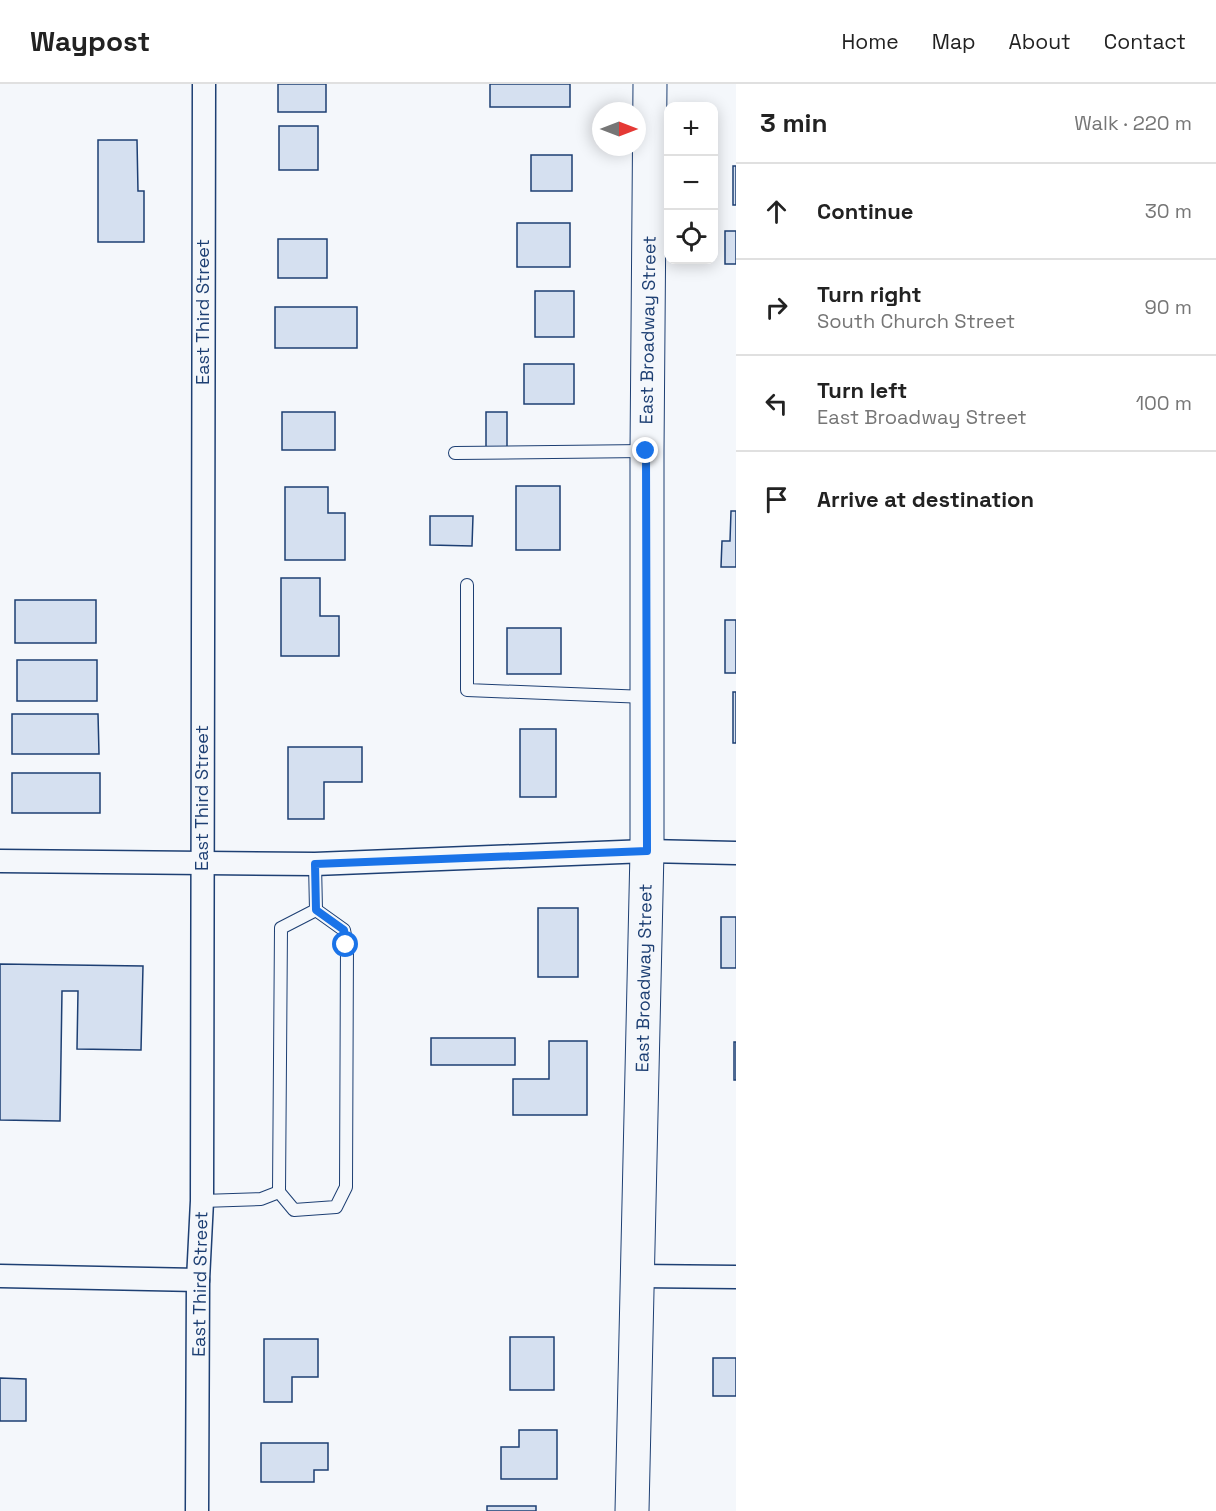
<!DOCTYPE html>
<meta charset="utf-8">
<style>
body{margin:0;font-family:"Space Grotesk",sans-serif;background:#f6f6f6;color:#222}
.controls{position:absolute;right:18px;top:18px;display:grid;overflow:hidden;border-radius:12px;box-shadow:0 3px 15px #0003}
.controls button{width:54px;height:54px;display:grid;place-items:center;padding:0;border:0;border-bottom:2px solid #e0e0e0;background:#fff;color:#222;font:30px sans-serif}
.compass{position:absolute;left:592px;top:18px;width:54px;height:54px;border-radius:50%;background:#fff;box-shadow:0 3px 15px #0003;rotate:90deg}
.stop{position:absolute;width:18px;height:18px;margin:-14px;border:4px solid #1a73e8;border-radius:50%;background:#fff}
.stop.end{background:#1a73e8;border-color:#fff;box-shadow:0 2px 6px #0008}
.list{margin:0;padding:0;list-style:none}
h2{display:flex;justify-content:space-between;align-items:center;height:78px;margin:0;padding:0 24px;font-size:26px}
h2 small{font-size:20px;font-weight:400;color:#767676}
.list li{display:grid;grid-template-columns:39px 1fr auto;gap:18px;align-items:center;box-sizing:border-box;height:96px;padding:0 24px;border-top:2px solid #e0e0e0}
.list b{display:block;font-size:22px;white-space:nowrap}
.list p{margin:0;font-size:20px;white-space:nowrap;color:#767676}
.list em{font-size:20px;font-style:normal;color:#767676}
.icon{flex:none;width:33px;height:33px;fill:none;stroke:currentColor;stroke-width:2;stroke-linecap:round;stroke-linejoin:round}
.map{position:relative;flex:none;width:736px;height:1427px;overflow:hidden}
header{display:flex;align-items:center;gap:36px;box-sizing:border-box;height:84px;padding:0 30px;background:#fff;border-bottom:2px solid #e0e0e0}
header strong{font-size:28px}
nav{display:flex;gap:33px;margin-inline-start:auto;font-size:21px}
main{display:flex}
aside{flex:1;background:#fff}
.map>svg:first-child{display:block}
</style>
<header>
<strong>Waypost</strong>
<nav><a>Home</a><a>Map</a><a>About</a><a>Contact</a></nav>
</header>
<main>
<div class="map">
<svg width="736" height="1427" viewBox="0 0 736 1427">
<rect width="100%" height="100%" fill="#f4f7fb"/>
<!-- building -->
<g fill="#d5e0f0" stroke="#1d3f73" stroke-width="1.5">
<rect x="278" y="0" width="48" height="28"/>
<rect x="490" y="0" width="80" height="23"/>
<rect x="279" y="42" width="39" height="44"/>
<path d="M98 56H137L138 107H144V158H98Z"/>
<rect x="531" y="71" width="41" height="36"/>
<rect x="733" y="82" width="3" height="39"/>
<rect x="517" y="139" width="53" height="44"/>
<rect x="725" y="147" width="11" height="33"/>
<rect x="278" y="155" width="49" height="39"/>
<rect x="535" y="207" width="39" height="46"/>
<rect x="275" y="223" width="82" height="41"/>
<rect x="524" y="280" width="50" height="40"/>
<rect x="282" y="328" width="53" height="38"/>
<rect x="486" y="328" width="21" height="35"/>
<rect x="516" y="402" width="44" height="64"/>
<path d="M285 403H328V429H345V476H285Z"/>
<path d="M731 427H736V483H721L722 457H730Z"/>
<path d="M430 432H473L472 462 430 461Z"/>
<path d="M281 494H320V532H339V572H281Z"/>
<rect x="15" y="516" width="81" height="43"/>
<rect x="725" y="536" width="11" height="53"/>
<rect x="507" y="544" width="54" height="46"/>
<rect x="17" y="576" width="80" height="41"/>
<rect x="733" y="608" width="3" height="51"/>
<path d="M12 630H98L99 670H12Z"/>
<rect x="520" y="645" width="36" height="68"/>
<path d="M288 663H362V698H324V735H288Z"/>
<rect x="12" y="689" width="88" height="40"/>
<rect x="538" y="824" width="40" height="69"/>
<rect x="721" y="833" width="15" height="51"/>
<path d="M0 880 143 882 141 966 77 965 78 907H62L60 1037 0 1036Z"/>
<rect x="431" y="954" width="84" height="27"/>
<path d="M549 957H587V1031H513V995H549Z"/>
<rect x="734" y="958" width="2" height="38"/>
<rect x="510" y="1253" width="44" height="53"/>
<path d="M264 1255H318V1293H292V1318H264Z"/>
<rect x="713" y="1274" width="23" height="38"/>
<path d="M0 1294 26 1295V1337H0Z"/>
<path d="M519 1346H557V1395H501V1363H519Z"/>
<path d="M261 1359H328V1386H314V1398H261Z"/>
<rect x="487" y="1422" width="49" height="5"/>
</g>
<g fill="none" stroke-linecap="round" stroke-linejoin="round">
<!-- lane casing -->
<g stroke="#1d3f73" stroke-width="14">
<g id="lane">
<path d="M455 369 645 367"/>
<path d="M467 501V606L646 613"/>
<path d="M279 1108 294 1126 336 1123 346 1103 347 861 344 846 316 826"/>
<path d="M202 1117 261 1115 279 1108 281 844 316 826 315 780"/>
</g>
</g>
<!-- street casing -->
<g stroke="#1d3f73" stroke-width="25">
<g id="street">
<path d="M0 777 315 780 647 767 736 769"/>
<path d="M0 1192 198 1196"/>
<path d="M638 1192 736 1193"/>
<path d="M197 1427 198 1196 202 1117 204 0"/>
</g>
</g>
<!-- secondary casing -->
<g stroke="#1d3f73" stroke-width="35">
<path id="secondary" d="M632 1427 647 767V367L650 0"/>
</g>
<!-- lane -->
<use href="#lane" stroke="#f4f7fb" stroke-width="12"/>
<!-- street -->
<use href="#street" stroke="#f4f7fb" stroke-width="22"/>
<!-- secondary -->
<use href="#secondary" stroke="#f4f7fb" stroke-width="33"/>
</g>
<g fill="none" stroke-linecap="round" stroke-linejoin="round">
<!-- route -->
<path stroke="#1a73e8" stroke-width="8" d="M346 861 344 846 316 826 315 780 647 767 646 367"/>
</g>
<g text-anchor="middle" stroke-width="4.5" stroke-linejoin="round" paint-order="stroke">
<!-- street labels -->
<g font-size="18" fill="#1d3f73" stroke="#f4f7fb">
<text transform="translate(203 228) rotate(-90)" y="6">East Third Street</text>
<text transform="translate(648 246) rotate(-89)" y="6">East Broadway Street</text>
<text transform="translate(202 714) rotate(-90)" y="6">East Third Street</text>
<text transform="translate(644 894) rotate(-89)" y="6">East Broadway Street</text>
<text transform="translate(200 1200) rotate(-89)" y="6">East Third Street</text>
</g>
</g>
</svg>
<div class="controls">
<button>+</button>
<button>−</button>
<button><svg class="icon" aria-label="locate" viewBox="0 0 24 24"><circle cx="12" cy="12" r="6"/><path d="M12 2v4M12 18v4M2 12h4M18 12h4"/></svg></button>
</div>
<svg class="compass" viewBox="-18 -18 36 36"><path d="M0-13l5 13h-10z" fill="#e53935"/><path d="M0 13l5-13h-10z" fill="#767676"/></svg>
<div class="stop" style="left:346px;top:861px"></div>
<div class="stop end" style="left:646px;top:367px"></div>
</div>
<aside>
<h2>3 min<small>Walk · 220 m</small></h2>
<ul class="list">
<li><svg class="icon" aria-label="ahead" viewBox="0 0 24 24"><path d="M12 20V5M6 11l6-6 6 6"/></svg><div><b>Continue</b></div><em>30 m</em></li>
<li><svg class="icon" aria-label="right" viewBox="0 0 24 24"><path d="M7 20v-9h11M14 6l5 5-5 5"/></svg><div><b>Turn right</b><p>South Church Street</p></div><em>90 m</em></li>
<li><svg class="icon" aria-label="left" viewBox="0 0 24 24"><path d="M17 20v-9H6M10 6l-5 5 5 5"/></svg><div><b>Turn left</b><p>East Broadway Street</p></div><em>100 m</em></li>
<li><svg class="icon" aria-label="arrive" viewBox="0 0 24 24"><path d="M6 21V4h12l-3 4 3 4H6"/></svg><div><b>Arrive at destination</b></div></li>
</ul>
</aside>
</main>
